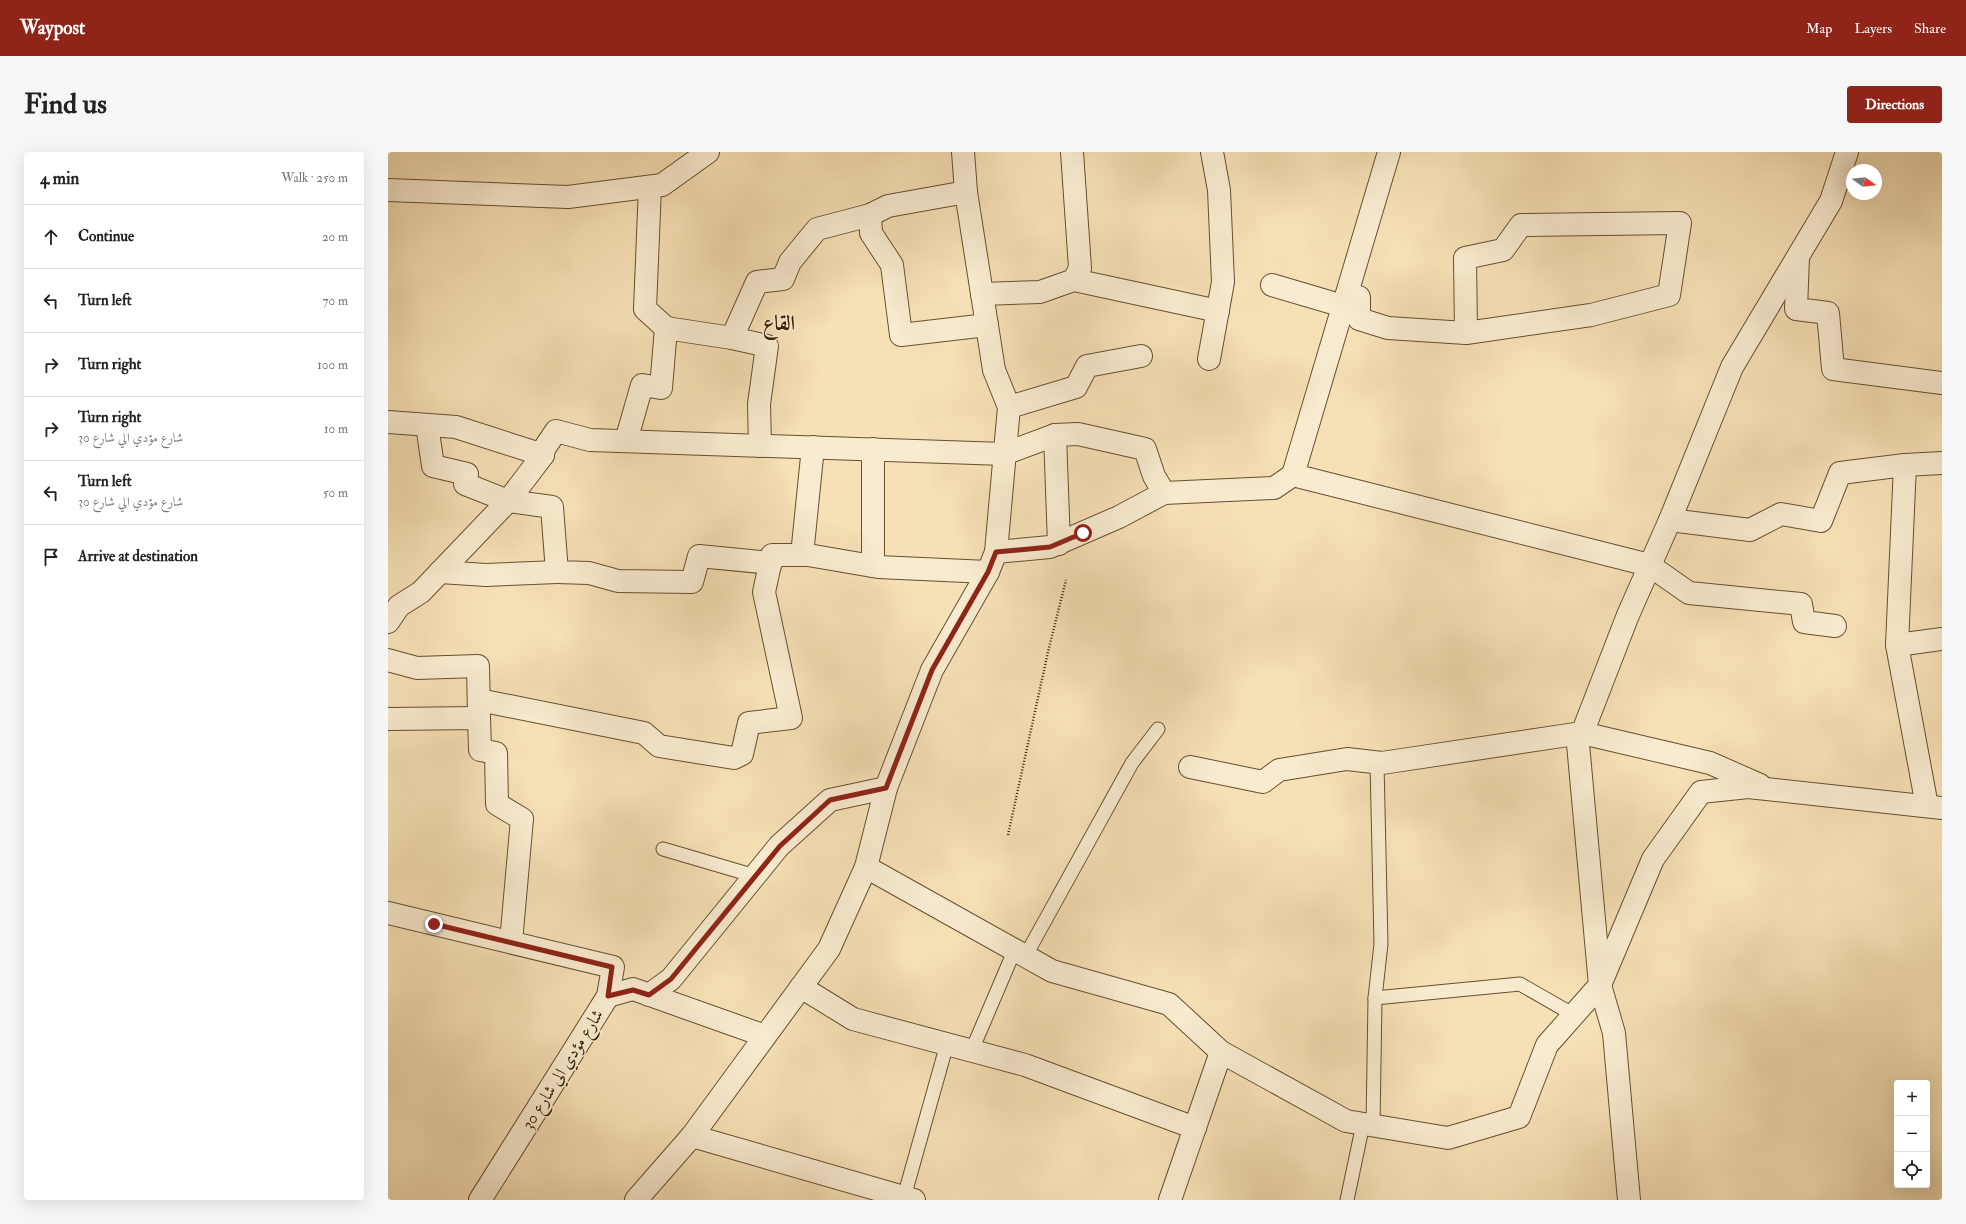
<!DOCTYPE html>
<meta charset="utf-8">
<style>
body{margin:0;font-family:"IM FELL Double Pica",Amiri,serif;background:#f6f6f6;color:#222}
.controls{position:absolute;right:12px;bottom:12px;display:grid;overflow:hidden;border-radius:4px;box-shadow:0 4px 16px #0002}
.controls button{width:36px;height:36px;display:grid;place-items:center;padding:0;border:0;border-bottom:1px solid #e0e0e0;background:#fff;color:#222;font:20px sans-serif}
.compass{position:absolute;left:1458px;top:12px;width:36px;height:36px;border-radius:50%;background:#fff;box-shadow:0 4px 16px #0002;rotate:104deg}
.stop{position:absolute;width:12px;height:12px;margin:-9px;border:3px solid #8f2418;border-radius:50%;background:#fff}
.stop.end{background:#8f2418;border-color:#fff;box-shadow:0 1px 4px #0008}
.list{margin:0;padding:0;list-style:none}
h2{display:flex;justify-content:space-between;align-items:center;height:52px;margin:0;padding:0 16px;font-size:17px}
h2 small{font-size:13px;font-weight:400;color:#767676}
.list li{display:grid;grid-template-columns:26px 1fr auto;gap:12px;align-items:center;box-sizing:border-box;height:64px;padding:0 16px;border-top:1px solid #e0e0e0}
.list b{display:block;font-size:15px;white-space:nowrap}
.list p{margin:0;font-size:13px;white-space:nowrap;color:#767676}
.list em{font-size:13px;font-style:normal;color:#767676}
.icon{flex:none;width:22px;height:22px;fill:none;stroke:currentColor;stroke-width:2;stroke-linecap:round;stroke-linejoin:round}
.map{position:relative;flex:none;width:1554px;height:1048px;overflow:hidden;border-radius:4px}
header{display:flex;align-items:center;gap:24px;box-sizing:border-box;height:56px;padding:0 20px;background:#8f2418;color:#fff}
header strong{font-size:19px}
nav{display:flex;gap:22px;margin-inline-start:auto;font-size:14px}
.intro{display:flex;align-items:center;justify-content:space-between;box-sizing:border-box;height:96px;padding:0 24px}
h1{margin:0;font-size:28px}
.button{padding:10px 18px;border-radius:4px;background:#8f2418;color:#fff;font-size:14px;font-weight:700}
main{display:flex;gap:24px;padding:0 24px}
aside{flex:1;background:#fff;border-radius:4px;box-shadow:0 4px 16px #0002}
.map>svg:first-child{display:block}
</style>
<header>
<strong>Waypost</strong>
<nav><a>Map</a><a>Layers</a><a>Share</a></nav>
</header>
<div class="intro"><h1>Find us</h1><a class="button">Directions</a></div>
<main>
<aside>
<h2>4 min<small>Walk · 250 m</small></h2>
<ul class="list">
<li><svg class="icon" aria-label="ahead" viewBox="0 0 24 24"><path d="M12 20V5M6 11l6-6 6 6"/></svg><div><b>Continue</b></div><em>20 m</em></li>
<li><svg class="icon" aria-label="left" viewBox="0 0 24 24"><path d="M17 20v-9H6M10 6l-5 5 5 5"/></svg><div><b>Turn left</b></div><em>70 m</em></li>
<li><svg class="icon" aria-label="right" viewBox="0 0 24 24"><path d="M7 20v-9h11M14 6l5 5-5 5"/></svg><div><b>Turn right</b></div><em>100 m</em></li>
<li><svg class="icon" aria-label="right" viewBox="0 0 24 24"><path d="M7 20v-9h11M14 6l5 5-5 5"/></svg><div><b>Turn right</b><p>شارع مؤدي الي شارع 30</p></div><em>10 m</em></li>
<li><svg class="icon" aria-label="left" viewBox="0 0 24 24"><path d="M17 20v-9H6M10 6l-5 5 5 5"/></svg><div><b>Turn left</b><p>شارع مؤدي الي شارع 30</p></div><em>50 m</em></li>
<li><svg class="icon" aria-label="arrive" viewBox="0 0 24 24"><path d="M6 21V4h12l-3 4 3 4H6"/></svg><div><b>Arrive at destination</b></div></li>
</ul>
</aside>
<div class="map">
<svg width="1554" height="1048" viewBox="0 0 1554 1048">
<rect width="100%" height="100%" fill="#f6e0b6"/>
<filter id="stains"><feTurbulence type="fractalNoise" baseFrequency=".005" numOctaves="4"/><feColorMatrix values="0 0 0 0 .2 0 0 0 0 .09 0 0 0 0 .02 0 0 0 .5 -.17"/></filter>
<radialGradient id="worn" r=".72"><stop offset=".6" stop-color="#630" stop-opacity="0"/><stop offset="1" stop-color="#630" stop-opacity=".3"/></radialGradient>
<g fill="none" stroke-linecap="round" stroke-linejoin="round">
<!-- service casing -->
<g stroke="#65502e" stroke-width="15">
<g id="service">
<path d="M275 697 367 724"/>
<path d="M638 803 744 611 770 577"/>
<path d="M987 846 1132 832 1186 863"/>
<path d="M584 898 627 797"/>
<path d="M985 974 987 846 993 792 989 611"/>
<path d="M516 1045 559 892"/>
<path d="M959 1048 975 972"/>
</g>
</g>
<!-- minor casing -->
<g stroke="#65502e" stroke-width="24">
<g id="minor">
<path d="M684 0 692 116 686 128"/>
<path d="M1001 0 905 323 1261 413 1301 441 1413 452 1416 470 1447 474"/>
<path d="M262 35 257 157 278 176"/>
<path d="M0 38 180 45 274 33 320 0"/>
<path d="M482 63 483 81 504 113 513 183 599 173"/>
<path d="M1292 71 1281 143 1203 163 1078 181 1077 106 1115 98 1133 73Z"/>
<path d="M1410 105 1408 157 1440 161 1445 217 1554 231"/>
<path d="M884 133 955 154"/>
<path d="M594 142 652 140 686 128 830 159"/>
<path d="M959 143 971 145V167L1000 176 1078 181"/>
<path d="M821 207 835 130 831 38 824 0"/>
<path d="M621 255 688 235 699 214 753 204"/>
<path d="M0 270 68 275 155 303"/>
<path d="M39 273 45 314 79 322 77 332 120 349 164 355 169 420 201 421 230 429 304 430 311 404 383 411"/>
<path d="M667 283 671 392"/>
<path d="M238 289 254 233 273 236 278 176 344 186"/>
<path d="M372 294 371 252 379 194 344 186 369 130 395 127 402 110 429 77 482 63 500 54 578 40"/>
<path d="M485 297V414"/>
<path d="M1282 368 1362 378 1393 362 1433 369 1452 321 1517 313"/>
<path d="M608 400 662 395 731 365 776 341 886 336 905 323"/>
<path d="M414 403 425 295"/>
<path d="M52 420 98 423 169 420"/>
<path d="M0 470 11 454 33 440 120 349 155 303 156 297 168 279 202 288 616 302 667 283 690 282 757 297 766 324 776 341"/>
<path d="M1509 493 1554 487"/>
<path d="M0 508 29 516 90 514 91 562"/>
<path d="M91 548 256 581 271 594 346 606 354 602 361 571 403 566 376 440 384 403H420L490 415 600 420"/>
<path d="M0 567 91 566 92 598 108 601 109 652 134 667 123 790"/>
<path d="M802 615 875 630 891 618 959 607 994 611 1194 581 1322 611 1372 633"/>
<path d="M1539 654 1509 493 1517 313 1554 311"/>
<path d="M478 715 664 819 781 852 833 900 958 969 1060 986 1131 965 1159 893 1212 833 1265 707 1313 640 1360 635 1554 656"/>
<path d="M0 761 225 815 220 844 92 1048"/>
<path d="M413 835 465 867 637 913 807 976"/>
<path d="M261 843 283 827 391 694 442 648 498 636"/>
<path d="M220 844 245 837 377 884"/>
<path d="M304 984 526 1048"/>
<path d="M248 1048 304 984 441 797 478 715 498 636 544 518 600 420 608 400 621 255 606 218 578 40 575 0"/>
<path d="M782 1048 833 900"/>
<path d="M1241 1048 1226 881 1212 833 1190 592 1240 463 1282 368 1344 215 1443 49 1459 0"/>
</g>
</g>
<!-- path -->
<path stroke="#352001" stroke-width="2.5" stroke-dasharray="1 2" stroke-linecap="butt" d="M620 683 660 500 678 428"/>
<!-- service -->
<use href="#service" stroke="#f9ebd0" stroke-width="13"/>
<!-- minor -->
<use href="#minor" stroke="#f9ebd0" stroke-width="22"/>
</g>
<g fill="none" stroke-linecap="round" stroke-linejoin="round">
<!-- route -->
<path stroke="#8f2418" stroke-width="5" d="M46 772 224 815 220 844 245 838 261 843 283 827 392 694 442 648 498 636 544 518 600 420 608 400 662 395 695 381"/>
</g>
<g text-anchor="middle" stroke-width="3" stroke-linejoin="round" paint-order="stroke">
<!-- street labels -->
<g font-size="17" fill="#352001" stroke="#f9ebd0">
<text transform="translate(174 917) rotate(-58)" y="6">شارع مؤدي الي شارع 30</text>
</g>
<!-- district labels -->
<g font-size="21" font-weight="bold" fill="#352001" stroke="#f9ebd0">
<text x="391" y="178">القاع</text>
</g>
</g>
<rect width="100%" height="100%" filter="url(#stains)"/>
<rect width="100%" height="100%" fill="url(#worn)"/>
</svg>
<div class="controls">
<button>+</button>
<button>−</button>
<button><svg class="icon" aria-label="locate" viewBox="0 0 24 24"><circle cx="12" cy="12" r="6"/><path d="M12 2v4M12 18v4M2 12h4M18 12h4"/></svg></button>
</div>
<svg class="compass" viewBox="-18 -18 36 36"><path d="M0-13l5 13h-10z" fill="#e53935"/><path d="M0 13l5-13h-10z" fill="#767676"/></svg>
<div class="stop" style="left:695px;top:381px"></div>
<div class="stop end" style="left:46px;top:772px"></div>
</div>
</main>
